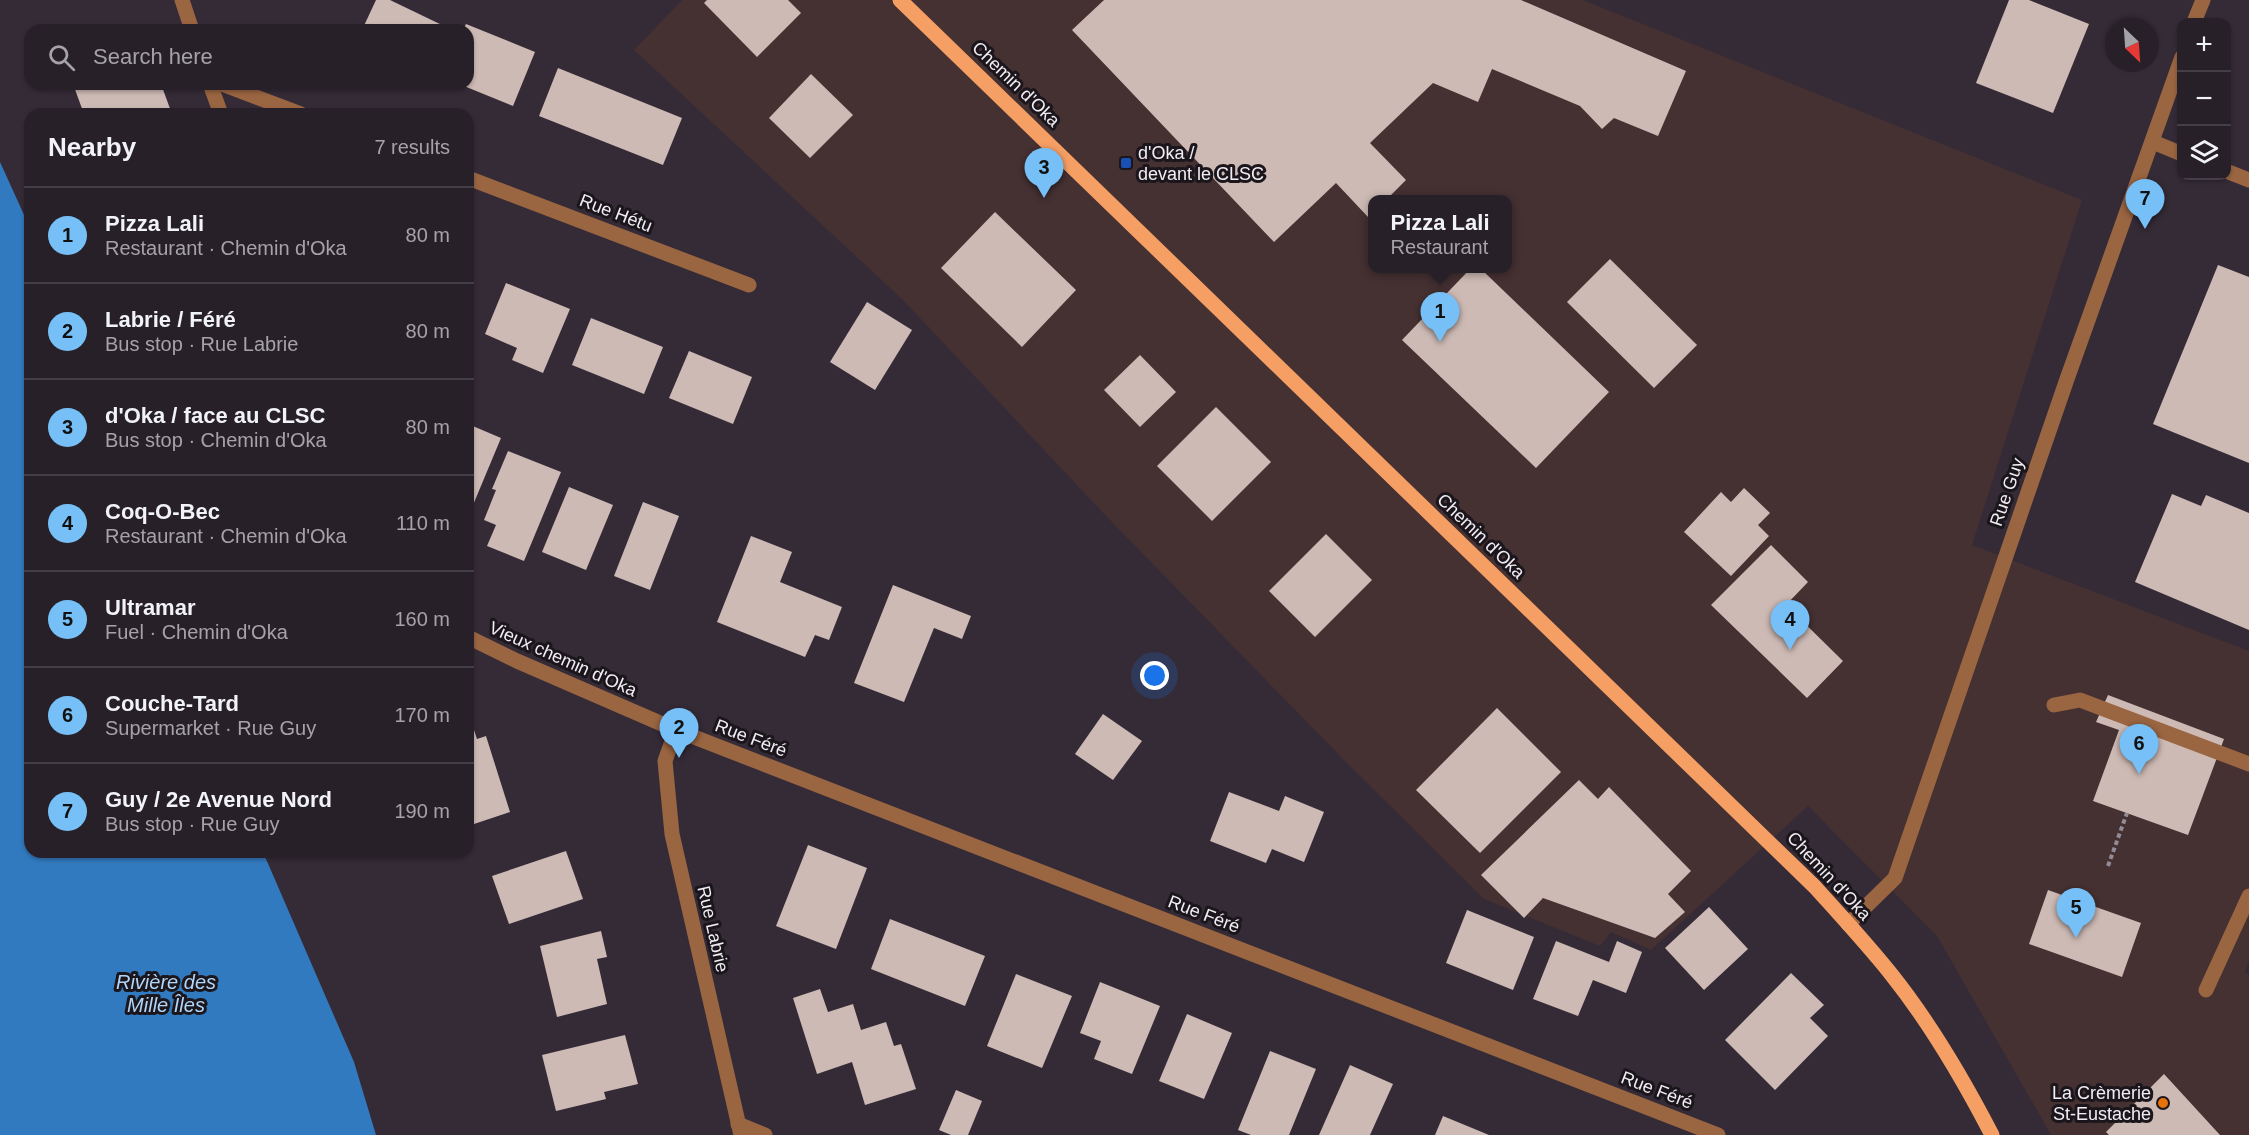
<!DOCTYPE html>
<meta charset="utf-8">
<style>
body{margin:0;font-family:Arial,sans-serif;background:#302831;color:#f1f3f6}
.controls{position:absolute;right:18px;top:18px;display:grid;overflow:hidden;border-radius:12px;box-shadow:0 2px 4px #0004}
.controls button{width:54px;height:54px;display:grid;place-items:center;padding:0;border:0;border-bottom:2px solid #443e46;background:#282029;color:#f1f3f6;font:30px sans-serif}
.compass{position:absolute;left:2105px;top:18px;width:54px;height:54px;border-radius:50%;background:#282029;box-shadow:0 2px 4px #0004;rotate:155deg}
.you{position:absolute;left:1155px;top:676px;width:21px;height:21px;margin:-15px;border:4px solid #fff;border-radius:50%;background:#1a73e8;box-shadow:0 0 0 9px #1a73e833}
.badge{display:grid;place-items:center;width:39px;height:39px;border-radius:50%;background:#76c0f7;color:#111;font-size:20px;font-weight:700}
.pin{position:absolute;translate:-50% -50px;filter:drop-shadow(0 2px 3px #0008)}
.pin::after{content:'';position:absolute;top:32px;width:21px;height:18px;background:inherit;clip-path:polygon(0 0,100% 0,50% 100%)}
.popup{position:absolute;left:1368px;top:195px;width:144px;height:78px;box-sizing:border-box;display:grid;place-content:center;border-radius:12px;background:#282029;filter:drop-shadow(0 2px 4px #0005);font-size:20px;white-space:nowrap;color:#a5a3a8}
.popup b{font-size:22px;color:#f1f3f6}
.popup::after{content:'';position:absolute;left:50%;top:100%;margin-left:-12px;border:12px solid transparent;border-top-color:#282029}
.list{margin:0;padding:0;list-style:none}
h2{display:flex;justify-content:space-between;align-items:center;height:78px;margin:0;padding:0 24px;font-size:26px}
h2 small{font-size:20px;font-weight:400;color:#a5a3a8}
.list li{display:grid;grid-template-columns:39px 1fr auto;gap:18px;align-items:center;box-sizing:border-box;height:96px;padding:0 24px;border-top:2px solid #443e46}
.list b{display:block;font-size:22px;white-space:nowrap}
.list p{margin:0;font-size:20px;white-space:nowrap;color:#a5a3a8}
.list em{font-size:20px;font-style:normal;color:#a5a3a8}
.icon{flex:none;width:33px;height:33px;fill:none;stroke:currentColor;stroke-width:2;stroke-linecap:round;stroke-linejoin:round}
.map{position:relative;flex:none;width:2249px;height:1135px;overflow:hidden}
.search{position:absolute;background:#282029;box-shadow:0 2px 4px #0004;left:24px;top:24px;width:450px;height:66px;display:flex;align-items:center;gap:15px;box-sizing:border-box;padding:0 21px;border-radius:18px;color:#a5a3a8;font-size:22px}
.panel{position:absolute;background:#282029;box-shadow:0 2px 4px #0004;left:24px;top:108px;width:450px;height:750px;border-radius:18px}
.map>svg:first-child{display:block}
</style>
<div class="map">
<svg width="2249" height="1135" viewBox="0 0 2249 1135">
<rect width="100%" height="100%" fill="#352b37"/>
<!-- commercial -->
<path fill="#453032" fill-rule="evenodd" d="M682 0H1583L2082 200 1972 545 2249 651V961L2245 972 2249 975V1135H2051L1937 936 1808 806 1651 950 1611 932 1600 946 1484 899 1343 759 1106 516 903 300 634 50ZM1372 200H1508V268H1372Z"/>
<!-- water -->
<path fill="#327abf" d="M0 162 30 228V852H263L354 1062 376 1135H0Z"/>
<!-- building -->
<g fill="#cebab5">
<path d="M376 0H390L444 26 442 30H362Z"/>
<path d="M707 0H788L801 13 757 57 704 3Z"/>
<path d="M1104 0H1521L1686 71 1658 136 1614 118 1602 129 1580 106 1492 69 1478 102 1433 83 1370 143 1406 180 1386 200H1372V212L1368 217 1336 183 1274 242 1072 30Z"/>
<path d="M2009 0H2029L2089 24 2053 113 1976 83Z"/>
<path d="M466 24 535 52 513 106 459 84H468V30H463Z"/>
<path d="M558 68 682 118 663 165 539 116Z"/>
<path d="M811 74 853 115 810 158 769 118Z"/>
<path d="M73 84H161L172 114H84Z"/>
<path d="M995 212 1076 290 1022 347 941 268Z"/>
<path d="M1610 259 1697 345 1654 388 1567 302Z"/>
<path d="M2218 265 2249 277V463L2153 424Z"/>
<path d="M1471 268H1480L1609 392 1536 468 1402 340Z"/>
<path d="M506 283 570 309 543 373 512 360 517 348 485 334Z"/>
<path d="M867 302 912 330 875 390 830 362Z"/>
<path d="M591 318 663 347 644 394 572 365Z"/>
<path d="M689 351 752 377 733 424 669 398Z"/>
<path d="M1140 355 1176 392 1140 427 1104 390Z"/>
<path d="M1216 407 1271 462 1212 521 1157 466Z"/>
<path d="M468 424 501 438 468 517Z"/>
<path d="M508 451 561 472 524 561 487 546 496 525 484 520 496 490 492 489Z"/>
<path d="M569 487 613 505 586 570 542 552Z"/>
<path d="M1744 488 1770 513 1758 525 1769 536 1731 576 1684 532 1721 492 1731 502Z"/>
<path d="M2172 494 2201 506 2206 495 2249 513V630L2135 582Z"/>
<path d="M643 502 679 516 650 590 614 576Z"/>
<path d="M1326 534 1372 580 1315 637 1269 591Z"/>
<path d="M751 536 792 552 780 582 842 607 829 640 815 635 805 657 717 622Z"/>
<path d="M1771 545 1808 582 1786 605 1843 661 1807 698 1711 605Z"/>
<path d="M893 585 971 616 962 639 934 628 904 702 854 683Z"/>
<path d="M2108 695 2224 739 2188 835 2093 801 2119 730 2096 722Z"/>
<path d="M1497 708 1561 772 1480 853 1416 790Z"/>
<path d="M468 712 477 739 486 736 510 812 468 826Z"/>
<path d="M1103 714 1142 741 1113 780 1075 754Z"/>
<path d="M1579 780 1598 799 1609 787 1691 871 1668 894 1685 912 1655 938 1543 898 1524 918 1481 875Z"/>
<path d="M1229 792 1279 811 1285 796 1324 812 1304 862 1272 849 1266 863 1210 841Z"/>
<path d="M808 845 867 868 836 949 776 926Z"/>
<path d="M566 851 583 899 509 924 492 876Z"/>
<path d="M2048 890 2141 923 2122 977 2029 944Z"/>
<path d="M1709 907 1748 949 1704 990 1665 948Z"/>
<path d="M1467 910 1534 937 1513 990 1446 963Z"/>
<path d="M890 919 985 956 965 1006 871 969Z"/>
<path d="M601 931 607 957 597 959 607 1004 557 1017 540 946Z"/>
<path d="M1556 941 1609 962 1617 941 1642 952 1626 993 1593 980 1578 1016 1533 999Z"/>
<path d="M1791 973 1824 1005 1810 1018 1828 1036 1775 1090 1725 1040Z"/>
<path d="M1016 974 1072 996 1042 1068 987 1046Z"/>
<path d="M1100 982 1160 1006 1132 1074 1094 1059 1101 1041 1080 1033Z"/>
<path d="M820 989 828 1012 853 1004 861 1030 886 1022 894 1046 901 1044 916 1089 865 1105 852 1062 817 1074 793 998Z"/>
<path d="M1187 1014 1232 1033 1204 1099 1159 1081Z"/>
<path d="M625 1035 638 1084 604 1092 606 1099 556 1111 542 1055Z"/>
<path d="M1270 1051 1316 1069 1289 1135H1251L1238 1130Z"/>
<path d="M1350 1065 1393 1084 1370 1135H1319Z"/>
<path d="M2164 1074 2220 1135H2109L2106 1132Z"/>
<path d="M956 1090 982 1101 968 1135H951L939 1130Z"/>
<path d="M1443 1116 1489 1135H1435Z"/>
</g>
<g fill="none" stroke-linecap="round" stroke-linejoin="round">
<!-- path -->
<path stroke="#938b95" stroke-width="4" stroke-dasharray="4.5 3" stroke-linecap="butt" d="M2108 866 2127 813"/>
<!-- minor -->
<g stroke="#9a6541" stroke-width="15">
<path d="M182 0 192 30"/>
<path d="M2194 22 2203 0"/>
<path d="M210 84 221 114"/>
<path d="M222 84 301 114"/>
<path d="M2153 142 2182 154"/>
<path d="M2226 171 2249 180"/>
<path d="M468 178 749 285"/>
<path d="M468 637 517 661 676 730 1718 1135"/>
<path d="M2054 705 2080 700 2249 764"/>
<path d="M676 730 665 761 672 834 741 1135"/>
<path d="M1848 924 1895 878 2067 379 2182 57"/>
<path d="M2206 990 2249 896"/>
<path d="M738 1124 765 1135"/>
</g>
<!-- major -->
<path stroke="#f69f64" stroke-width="15" d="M900 0 1815 887C1841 916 1867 944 1891 974 1931 1024 1963 1079 1992 1135"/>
</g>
<!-- markers -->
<rect fill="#1a4fb4" stroke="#1a161b" stroke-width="2" x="1120" y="157" width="12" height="12" rx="3"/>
<circle fill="#e8710a" stroke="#1a161b" stroke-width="2" cx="2163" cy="1103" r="6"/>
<g text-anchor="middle" stroke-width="6" stroke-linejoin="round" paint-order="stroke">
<!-- street labels -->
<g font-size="18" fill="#f2ecf4" stroke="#1a161b">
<text transform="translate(1016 84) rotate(44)" y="6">Chemin d'Oka</text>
<text transform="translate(616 213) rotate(21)" y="6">Rue Hétu</text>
<text transform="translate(2007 492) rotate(-71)" y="6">Rue Guy</text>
<text transform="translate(1481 536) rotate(44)" y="6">Chemin d'Oka</text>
<text transform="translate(563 659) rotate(24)" y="6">Vieux chemin d'Oka</text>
<text transform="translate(751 738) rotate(21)" y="6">Rue Féré</text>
<text transform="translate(1829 876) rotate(47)" y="6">Chemin d'Oka</text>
<text transform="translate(1204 914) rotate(21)" y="6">Rue Féré</text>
<text transform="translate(713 929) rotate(77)" y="6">Rue Labrie</text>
<text transform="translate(1657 1090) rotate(21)" y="6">Rue Féré</text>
</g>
<!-- poi labels -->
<g font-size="18" fill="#f2ecf4" stroke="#1a161b" text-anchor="start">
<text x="1138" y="159">d'Oka /<tspan x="1138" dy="21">devant le CLSC</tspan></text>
<text x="2151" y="1099" text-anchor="end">La Crèmerie<tspan x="2151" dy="21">St-Eustache</tspan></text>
</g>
<!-- water labels -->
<g font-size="20" font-style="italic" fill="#b1d4f9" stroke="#1a161b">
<text x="166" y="989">Rivière des<tspan x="166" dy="23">Mille Îles</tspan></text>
</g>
</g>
</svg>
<div class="controls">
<button>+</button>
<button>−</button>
<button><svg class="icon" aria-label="layers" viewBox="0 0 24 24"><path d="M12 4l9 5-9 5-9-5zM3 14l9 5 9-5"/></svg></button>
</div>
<svg class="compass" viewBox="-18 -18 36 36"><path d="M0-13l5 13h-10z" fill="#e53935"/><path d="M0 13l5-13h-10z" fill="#a5a3a8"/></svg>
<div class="you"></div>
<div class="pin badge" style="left:1440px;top:342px">1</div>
<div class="popup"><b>Pizza Lali</b>Restaurant</div>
<div class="pin badge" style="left:679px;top:758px">2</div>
<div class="pin badge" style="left:1044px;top:198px">3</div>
<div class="pin badge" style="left:1790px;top:650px">4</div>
<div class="pin badge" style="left:2076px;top:938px">5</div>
<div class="pin badge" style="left:2139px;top:774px">6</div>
<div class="pin badge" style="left:2145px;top:229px">7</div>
<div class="search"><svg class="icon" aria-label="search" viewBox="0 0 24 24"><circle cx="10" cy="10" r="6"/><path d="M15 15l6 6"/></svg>Search here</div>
<section class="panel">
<h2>Nearby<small>7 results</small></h2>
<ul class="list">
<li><span class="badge">1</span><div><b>Pizza Lali</b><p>Restaurant · Chemin d'Oka</p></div><em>80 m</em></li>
<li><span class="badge">2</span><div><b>Labrie / Féré</b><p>Bus stop · Rue Labrie</p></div><em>80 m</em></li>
<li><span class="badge">3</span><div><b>d'Oka / face au CLSC</b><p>Bus stop · Chemin d'Oka</p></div><em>80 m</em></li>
<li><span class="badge">4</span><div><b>Coq-O-Bec</b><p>Restaurant · Chemin d'Oka</p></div><em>110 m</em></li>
<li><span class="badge">5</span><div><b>Ultramar</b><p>Fuel · Chemin d'Oka</p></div><em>160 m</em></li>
<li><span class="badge">6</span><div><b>Couche-Tard</b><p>Supermarket · Rue Guy</p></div><em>170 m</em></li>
<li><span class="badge">7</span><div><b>Guy / 2e Avenue Nord</b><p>Bus stop · Rue Guy</p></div><em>190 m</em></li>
</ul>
</section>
</div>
